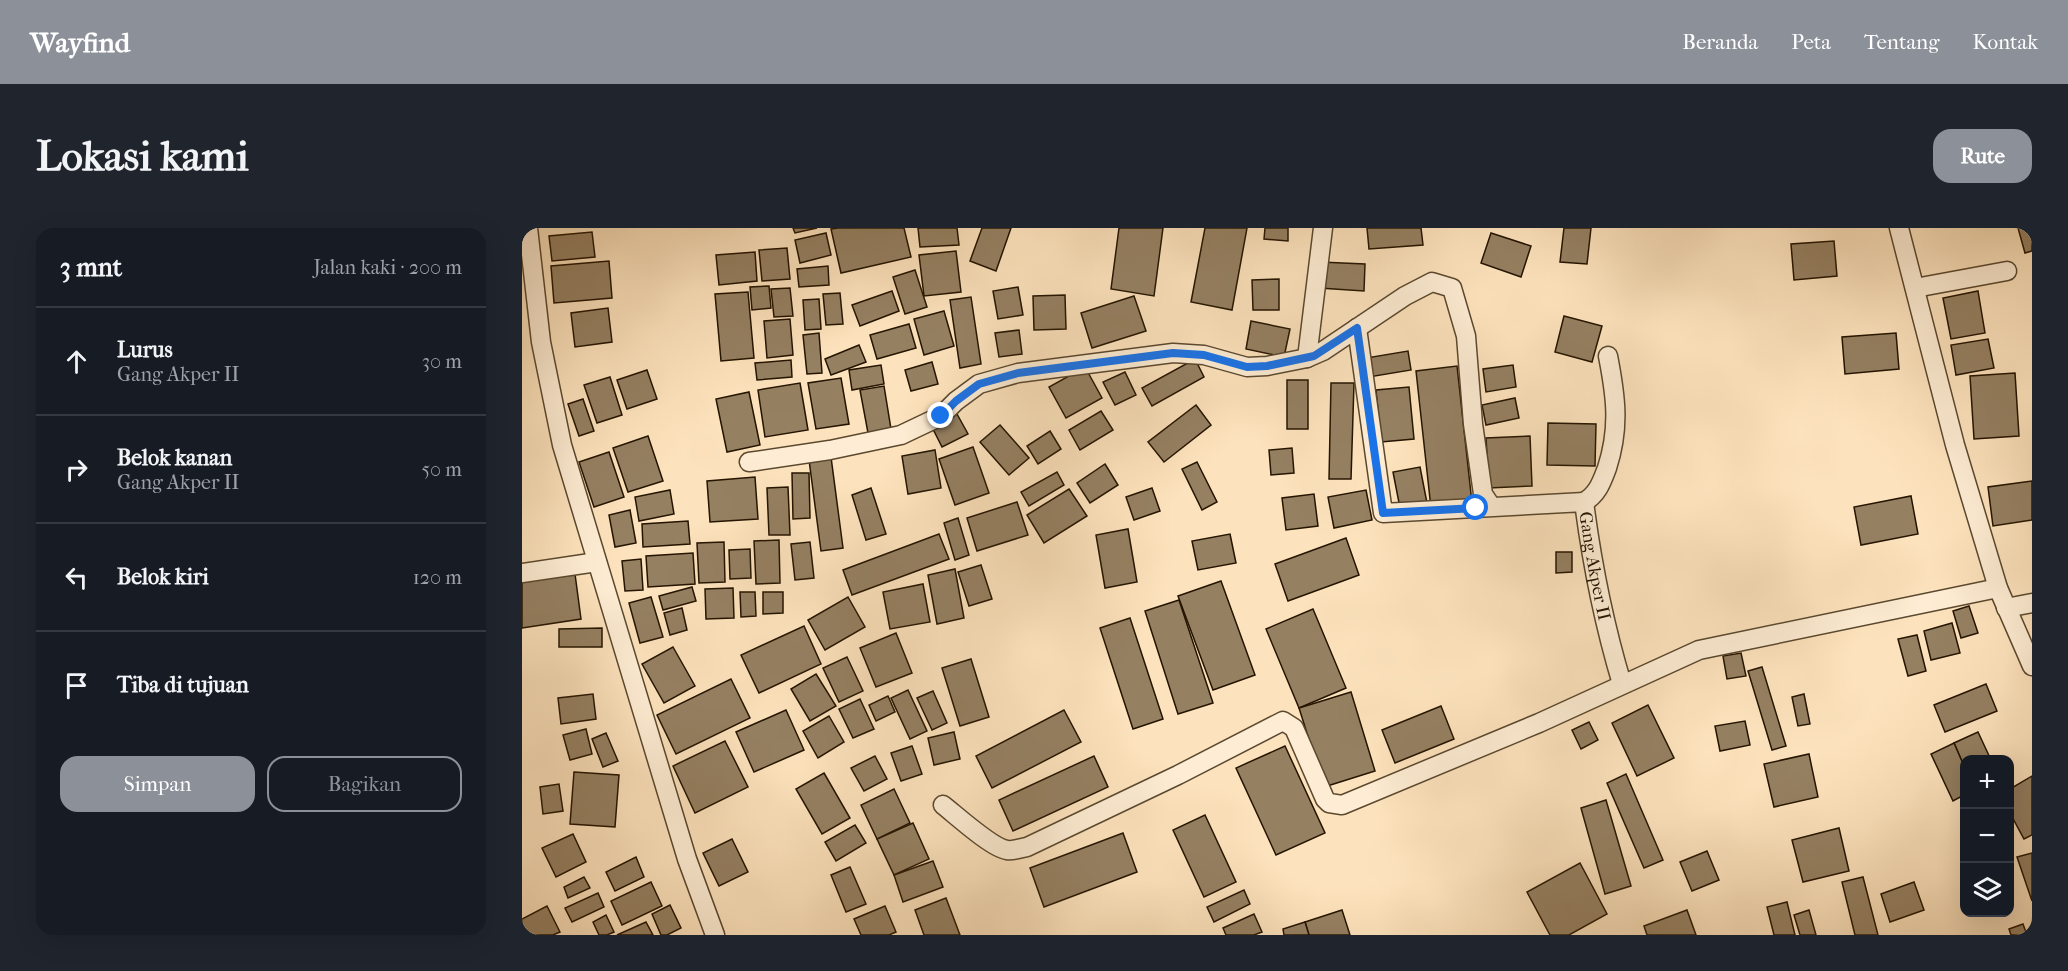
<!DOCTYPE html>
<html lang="id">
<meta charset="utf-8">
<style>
body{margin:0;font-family:"IM FELL French Canon",serif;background:#20242c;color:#f1f3f6}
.controls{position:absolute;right:18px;bottom:18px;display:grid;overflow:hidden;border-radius:12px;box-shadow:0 6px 24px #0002}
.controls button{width:54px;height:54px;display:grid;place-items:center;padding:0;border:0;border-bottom:2px solid #363941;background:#171b24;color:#f1f3f6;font:30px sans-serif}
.stop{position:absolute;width:18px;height:18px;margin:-14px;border:4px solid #1a73e8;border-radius:50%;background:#fff}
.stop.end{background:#1a73e8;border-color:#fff;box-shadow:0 2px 6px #0008}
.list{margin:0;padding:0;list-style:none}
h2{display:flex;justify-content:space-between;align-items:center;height:78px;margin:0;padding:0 24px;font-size:26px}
h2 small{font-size:20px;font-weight:400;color:#9ea1a6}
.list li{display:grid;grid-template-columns:39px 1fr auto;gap:18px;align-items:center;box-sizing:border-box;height:108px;padding:0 24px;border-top:2px solid #363941}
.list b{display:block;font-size:22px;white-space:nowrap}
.list p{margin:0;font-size:20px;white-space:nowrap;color:#9ea1a6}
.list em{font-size:20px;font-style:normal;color:#9ea1a6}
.actions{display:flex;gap:12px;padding:18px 24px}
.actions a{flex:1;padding:14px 0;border:2px solid #8c9099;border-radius:18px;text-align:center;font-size:21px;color:#8c9099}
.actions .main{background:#8c9099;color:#fff}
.icon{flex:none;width:33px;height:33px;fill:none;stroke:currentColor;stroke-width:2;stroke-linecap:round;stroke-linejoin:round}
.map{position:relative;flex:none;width:1510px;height:707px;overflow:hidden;border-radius:18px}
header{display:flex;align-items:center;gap:36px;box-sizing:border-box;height:84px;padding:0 30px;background:#8c9099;color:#fff}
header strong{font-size:28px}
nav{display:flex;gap:33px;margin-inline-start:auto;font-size:21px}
.intro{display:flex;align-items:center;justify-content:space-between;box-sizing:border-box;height:144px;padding:0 36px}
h1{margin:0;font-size:42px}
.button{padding:15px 27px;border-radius:18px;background:#8c9099;color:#fff;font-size:21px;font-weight:700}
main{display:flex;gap:36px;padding:0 36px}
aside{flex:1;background:#171b24;border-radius:18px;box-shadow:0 6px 24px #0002}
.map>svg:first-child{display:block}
</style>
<header>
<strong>Wayfind</strong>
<nav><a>Beranda</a><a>Peta</a><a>Tentang</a><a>Kontak</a></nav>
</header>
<div class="intro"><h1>Lokasi kami</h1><a class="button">Rute</a></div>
<main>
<aside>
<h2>3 mnt<small>Jalan kaki · 200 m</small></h2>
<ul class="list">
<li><svg class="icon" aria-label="ahead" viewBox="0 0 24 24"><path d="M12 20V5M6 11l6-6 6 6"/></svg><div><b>Lurus</b><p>Gang Akper II</p></div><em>30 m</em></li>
<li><svg class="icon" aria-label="right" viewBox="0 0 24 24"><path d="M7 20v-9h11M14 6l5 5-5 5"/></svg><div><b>Belok kanan</b><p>Gang Akper II</p></div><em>50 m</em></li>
<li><svg class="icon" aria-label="left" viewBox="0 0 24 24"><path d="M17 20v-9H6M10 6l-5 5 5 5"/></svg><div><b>Belok kiri</b></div><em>120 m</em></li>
<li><svg class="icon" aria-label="arrive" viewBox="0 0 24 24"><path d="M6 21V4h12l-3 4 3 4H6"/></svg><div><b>Tiba di tujuan</b></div></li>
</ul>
<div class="actions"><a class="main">Simpan</a><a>Bagikan</a></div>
</aside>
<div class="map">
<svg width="1510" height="707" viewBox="0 0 1510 707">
<rect width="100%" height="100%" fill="#fde3bd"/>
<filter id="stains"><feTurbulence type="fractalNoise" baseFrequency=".00333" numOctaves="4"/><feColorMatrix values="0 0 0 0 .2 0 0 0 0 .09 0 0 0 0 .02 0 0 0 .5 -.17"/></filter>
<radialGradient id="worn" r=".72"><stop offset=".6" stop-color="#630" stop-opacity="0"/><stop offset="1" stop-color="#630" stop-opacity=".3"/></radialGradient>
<!-- building -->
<g fill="#958062" stroke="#241400" stroke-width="1.5">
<path d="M271 0H295L273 5Z"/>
<path d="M316 0H382L389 29 319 45 309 1Z"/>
<path d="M396 0H435L437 17 398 19Z"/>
<path d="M460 0H489L474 43 448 33Z"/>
<path d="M597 0H641L632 68 589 61Z"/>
<path d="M683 0H725L710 82 669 74Z"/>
<path d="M743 0H766V13L742 11Z"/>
<path d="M845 0H899L901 17 847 21Z"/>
<path d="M1042 0H1069L1065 36 1038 34Z"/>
<path d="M1496 0H1510V23L1503 25Z"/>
<path d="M70 4 73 29 30 33 27 8Z"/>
<path d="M304 5 309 27 278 35 273 12Z"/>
<path d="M969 5 1009 18 999 49 959 35Z"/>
<path d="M1312 13 1315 48 1272 52 1269 16Z"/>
<path d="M265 20 268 51 240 53 237 22Z"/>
<path d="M434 23 439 64 402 68 397 27Z"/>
<path d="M233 24 235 53 197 57 194 27Z"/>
<path d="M87 33 90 70 32 75 29 38Z"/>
<path d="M798 34 843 36 842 63 797 60Z"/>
<path d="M306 38 307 57 277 59 275 41Z"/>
<path d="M393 42 405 79 383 86 371 49Z"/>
<path d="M757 51V82H731L730 52Z"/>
<path d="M247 58 249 80 230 82 228 59Z"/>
<path d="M496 59 501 87 476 91 471 63Z"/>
<path d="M268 60 271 88 252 89 249 61Z"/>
<path d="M370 63 377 83 338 98 330 77Z"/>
<path d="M1456 63 1463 105 1429 111 1421 70Z"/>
<path d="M226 64 232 130 199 133 193 66Z"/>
<path d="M318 65 321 96 304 97 301 66Z"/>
<path d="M543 67 544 101 512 102 511 68Z"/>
<path d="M612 68 624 103 570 120 559 85Z"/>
<path d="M449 69 459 136 438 140 428 72Z"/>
<path d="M297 71 299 101 283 102 281 72Z"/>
<path d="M86 80 90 114 53 119 49 85Z"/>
<path d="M422 83 432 118 402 127 392 91Z"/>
<path d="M1042 88 1080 98 1070 134 1033 124Z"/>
<path d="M268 91 271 127 245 130 242 93Z"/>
<path d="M729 93 768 101 762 129 724 121Z"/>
<path d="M387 96 394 120 355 131 348 107Z"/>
<path d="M497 102 500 126 477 129 473 105Z"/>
<path d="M297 105 300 145 285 146 281 107Z"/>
<path d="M1374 105 1377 141 1323 146 1320 109Z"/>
<path d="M1466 111 1472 140 1434 147 1429 117Z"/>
<path d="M337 117 344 134 309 147 303 131Z"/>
<path d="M886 123 889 142 847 149 844 130Z"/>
<path d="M673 131 682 149 630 178 620 160Z"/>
<path d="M269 132 270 149 235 152 233 135Z"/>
<path d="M410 134 416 156 389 163 383 142Z"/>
<path d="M359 137 362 156 330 162 327 142Z"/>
<path d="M991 137 994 159 964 164 961 141Z"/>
<path d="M935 138 950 275 909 280 894 143Z"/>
<path d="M563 139 580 170 544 190 527 159Z"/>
<path d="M125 142 135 171 105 181 95 152Z"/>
<path d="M603 144 614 167 593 177 581 154Z"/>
<path d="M1493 145 1497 208 1452 211 1448 148Z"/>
<path d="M88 149 100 187 75 195 62 157Z"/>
<path d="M319 150 327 196 294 201 286 155Z"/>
<rect x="765" y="152" width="21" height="49"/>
<path d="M278 155 286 202 243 209 236 162Z"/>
<path d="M809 155H832L829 251H807Z"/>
<path d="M362 158 369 201 346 205 338 162Z"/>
<path d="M887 159 892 211 859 214 854 162Z"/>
<path d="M227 164 238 217 205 224 194 171Z"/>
<path d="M993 170 997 190 964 197 960 177Z"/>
<path d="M61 171 72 203 57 208 46 176Z"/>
<path d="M674 177 689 197 642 234 626 214Z"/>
<path d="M579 183 591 202 558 222 547 202Z"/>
<path d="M435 186 446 206 420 219 410 199Z"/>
<path d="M1026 195 1074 196 1073 238 1025 237Z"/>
<path d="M478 197 507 230 487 247 458 214Z"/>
<path d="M528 203 539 221 516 236 505 218Z"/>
<path d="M126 208 141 253 106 264 91 220Z"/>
<path d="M1008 208 1010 258 967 260 964 210Z"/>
<path d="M451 219 467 265 433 277 417 231Z"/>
<path d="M770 220 772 245 749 247 747 222Z"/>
<path d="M413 222 419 260 386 266 380 228Z"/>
<path d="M87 224 102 269 72 279 57 234Z"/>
<path d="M309 229 321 320 299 323 287 232Z"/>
<path d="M675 234 695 274 680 282 660 241Z"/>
<path d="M583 236 596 257 568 275 555 255Z"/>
<path d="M898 239 905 275 878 280 871 244Z"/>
<path d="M535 244 542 257 507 278 499 264Z"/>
<path d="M270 245H287L288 290 271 291Z"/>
<path d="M233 249 236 291 188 294 185 253Z"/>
<path d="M1510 253V292L1471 298 1466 259Z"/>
<path d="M266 259 268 307H247L245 260Z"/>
<path d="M349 260 364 306 344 312 330 267Z"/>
<path d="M630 260 638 283 612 292 604 269Z"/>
<path d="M547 261 565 288 522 315 505 287Z"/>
<path d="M148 262 152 286 117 293 113 269Z"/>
<path d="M844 262 850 292 812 300 806 269Z"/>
<path d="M792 266 796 298 764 302 760 270Z"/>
<path d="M1389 268 1396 306 1339 317 1332 279Z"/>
<path d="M495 274 506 307 455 323 445 290Z"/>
<path d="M108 282 114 315 93 319 87 287Z"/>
<path d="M436 290 447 327 433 332 422 295Z"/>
<path d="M166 293 168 316 121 319 120 296Z"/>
<path d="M606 301 615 354 583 360 574 307Z"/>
<path d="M417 306 427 331 330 367 321 342Z"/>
<path d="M708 306 714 335 676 342 670 313Z"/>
<path d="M824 310 837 347 766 373 753 336Z"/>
<path d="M257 312 258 355 234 356 232 313Z"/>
<path d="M202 314 203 354 177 355 175 315Z"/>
<path d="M288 314 292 350 273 352 269 316Z"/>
<path d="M228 321 229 350 208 351 207 322Z"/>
<path d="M1034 324H1050V344L1034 345Z"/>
<path d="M171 325 173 356 126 359 124 328Z"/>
<path d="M119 331 121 362 103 363 100 333Z"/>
<path d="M459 337 470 371 447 378 436 344Z"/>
<path d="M433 341 442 390 415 396 406 347Z"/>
<path d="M53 346 59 391 0 400V354Z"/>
<path d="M699 353 733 447 691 462 656 368Z"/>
<path d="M401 356 408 394 368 401 361 364Z"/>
<path d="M170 359 174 373 141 382 137 368Z"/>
<path d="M211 360 212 390 184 391 183 361Z"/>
<path d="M218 364H233L234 388 219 389Z"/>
<path d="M241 364H261V385L241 386Z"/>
<path d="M129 369 141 409 118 415 107 375Z"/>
<path d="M326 369 343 399 303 422 286 392Z"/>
<path d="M657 372 691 475 656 486 623 383Z"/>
<path d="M1447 378 1456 405 1439 410 1431 383Z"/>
<path d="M160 380 165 402 148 407 142 385Z"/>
<path d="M791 381 824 460 777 480 744 401Z"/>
<path d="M608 390 641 491 611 501 578 400Z"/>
<path d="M1430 395 1438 425 1409 432 1402 403Z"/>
<path d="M282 398 299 436 237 465 219 427Z"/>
<path d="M80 400V419H37V401Z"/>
<path d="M374 405 390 445 354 459 338 420Z"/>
<path d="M1395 407 1404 443 1386 448 1376 411Z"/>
<path d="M151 419 173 458 142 475 120 436Z"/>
<path d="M1219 425 1224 448 1205 451 1201 428Z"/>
<path d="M325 429 341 463 317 474 301 440Z"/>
<path d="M449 431 467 489 438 498 420 440Z"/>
<path d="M1240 439 1264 518 1250 522 1226 443Z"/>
<path d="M294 446 314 478 288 493 269 461Z"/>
<path d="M209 451 228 490 154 526 135 487Z"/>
<path d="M1464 456 1475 483 1423 504 1412 477Z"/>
<path d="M386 462 405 503 388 511 369 470Z"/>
<path d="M411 463 425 495 410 502 395 470Z"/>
<path d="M829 464 853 543 802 559 777 480Z"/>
<path d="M71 466 74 491 39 496 36 470Z"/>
<path d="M1282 466 1288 496 1276 498 1270 469Z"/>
<path d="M366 468 373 484 354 493 347 477Z"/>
<path d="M338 471 352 501 331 510 317 481Z"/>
<path d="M1126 477 1152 530 1115 548 1090 495Z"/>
<path d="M919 478 932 511 873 535 860 502Z"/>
<path d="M264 482 282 522 232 544 214 504Z"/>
<path d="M542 482 559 514 470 560 454 528Z"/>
<path d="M307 488 322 514 296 530 281 503Z"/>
<path d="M1223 493 1228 517 1198 523 1193 498Z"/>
<path d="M1067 494 1076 512 1059 521 1050 502Z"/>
<path d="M64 501 70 526 48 532 41 507Z"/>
<path d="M432 504 438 531 412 537 406 510Z"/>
<path d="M1456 504 1469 532H1442V538L1432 515Z"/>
<path d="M84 505 96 533 81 539 70 511Z"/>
<path d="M203 513 226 559 173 585 151 538Z"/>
<path d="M1432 515 1442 538V567L1431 573 1409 526Z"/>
<path d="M390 518 400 546 379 553 369 525Z"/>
<path d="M763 518 803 605 754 627 714 540Z"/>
<path d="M1287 526 1296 569 1252 579 1242 536Z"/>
<path d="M353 528 365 551 342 563 329 540Z"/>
<path d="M572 528 586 559 491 603 477 572Z"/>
<path d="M52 544 97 547 93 599 48 596Z"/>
<path d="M302 545 328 590 300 606 274 561Z"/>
<path d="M1104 546 1141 632 1122 640 1085 555Z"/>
<path d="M1510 548V607L1502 611 1488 585V561Z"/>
<path d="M37 556 41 583 21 586 18 559Z"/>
<path d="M372 561 388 595 355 611 339 577Z"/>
<path d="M1084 572 1109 658 1083 666 1059 580Z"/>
<path d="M683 587 714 654 682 669 651 602Z"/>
<path d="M391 595 407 631 372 647 355 611Z"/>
<path d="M333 597 344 615 314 633 303 614Z"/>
<path d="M1317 600 1327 643 1281 654 1270 612Z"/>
<path d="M601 605 615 644 522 679 508 640Z"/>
<path d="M51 606 64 634 34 649 20 620Z"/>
<path d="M210 611 226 644 197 658 181 625Z"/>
<path d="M1185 623 1197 652 1170 663 1158 634Z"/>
<path d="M1510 625V673L1495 629Z"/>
<path d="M114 629 122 649 93 663 84 644Z"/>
<path d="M411 633 421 659 381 674 372 647Z"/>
<path d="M1058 635 1085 686 1047 707H1028L1005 664Z"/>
<path d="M328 639 344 676 324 684 309 647Z"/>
<path d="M62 649 68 660 46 670 42 659Z"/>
<path d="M1341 649 1356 707H1333L1320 654Z"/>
<path d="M129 654 140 678 100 697 89 673Z"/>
<path d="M1392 654 1402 682 1368 694 1359 666Z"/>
<path d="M722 662 728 676 692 694 685 679Z"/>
<path d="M76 665 82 679 50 694 43 680Z"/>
<path d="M424 670 438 707H402L393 682Z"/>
<path d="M1265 674 1273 707H1252L1245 679Z"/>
<path d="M148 677 159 700 145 707H139L130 686Z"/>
<path d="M25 678 38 704 31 707H0V691Z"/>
<path d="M363 678 374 704 367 707H339L332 691Z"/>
<path d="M820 682 828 707H787L783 694Z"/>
<path d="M1165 682 1174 707H1125L1122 698Z"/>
<path d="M1287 682 1294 707H1278L1272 687Z"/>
<path d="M732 686 740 704 732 707H704L701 700Z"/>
<path d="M84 687 92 704 85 707H77L71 694Z"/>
<path d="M124 694 131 707H95Z"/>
<path d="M783 694 787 707H762L761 701Z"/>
<path d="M1501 696 1505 707H1489L1487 701Z"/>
</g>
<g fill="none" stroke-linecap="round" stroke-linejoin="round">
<!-- minor casing -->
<g stroke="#5a482f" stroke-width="21">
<g id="minor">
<path d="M6 0 19 114 40 217 165 631 193 707"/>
<path d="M1377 0 1433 217 1476 360 1510 438"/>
<path d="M1393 60 1485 43"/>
<path id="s1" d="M835 100 861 285 1062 274C1070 336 1082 396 1100 456"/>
<path d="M785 130 801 0"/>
<path d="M227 234 308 222 379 207 419 188 434 173 457 156 496 145 651 125 682 127 725 139 745 138 785 130 801 123 883 68 910 54 930 60 944 108 951 196 961 266 969 278"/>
<path d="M1062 274C1076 266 1080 253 1085 240 1098 200 1094 169 1086 128"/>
<path d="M0 345 75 334"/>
<path d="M1484 380 1510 375"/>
<path d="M421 577C435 588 470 620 485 622 492 623 498 620 505 619L656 547 761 493 772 500 803 571 807 575 820 577 1017 495 1177 422 1476 360"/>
</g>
</g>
<!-- minor -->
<use href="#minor" stroke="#feedd4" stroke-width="18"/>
</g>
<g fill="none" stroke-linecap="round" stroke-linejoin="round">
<!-- route -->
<path stroke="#1a73e8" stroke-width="8" d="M419 188 434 173 457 156 496 145 651 125 682 127 725 139 745 138 792 128 835 100 861 285 954 280"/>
</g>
<g text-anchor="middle" stroke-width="4.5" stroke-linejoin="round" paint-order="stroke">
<!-- street labels -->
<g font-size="18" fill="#241400" stroke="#feedd4">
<text dy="6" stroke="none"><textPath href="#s1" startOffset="453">Gang Akper II</textPath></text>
</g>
</g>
<rect width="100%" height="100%" filter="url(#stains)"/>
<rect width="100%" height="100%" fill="url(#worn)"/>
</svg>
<div class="controls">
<button>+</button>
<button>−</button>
<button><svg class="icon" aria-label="layers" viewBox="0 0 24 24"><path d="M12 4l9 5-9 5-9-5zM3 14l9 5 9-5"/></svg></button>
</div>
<div class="stop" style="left:954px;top:280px"></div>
<div class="stop end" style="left:419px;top:188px"></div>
</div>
</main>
